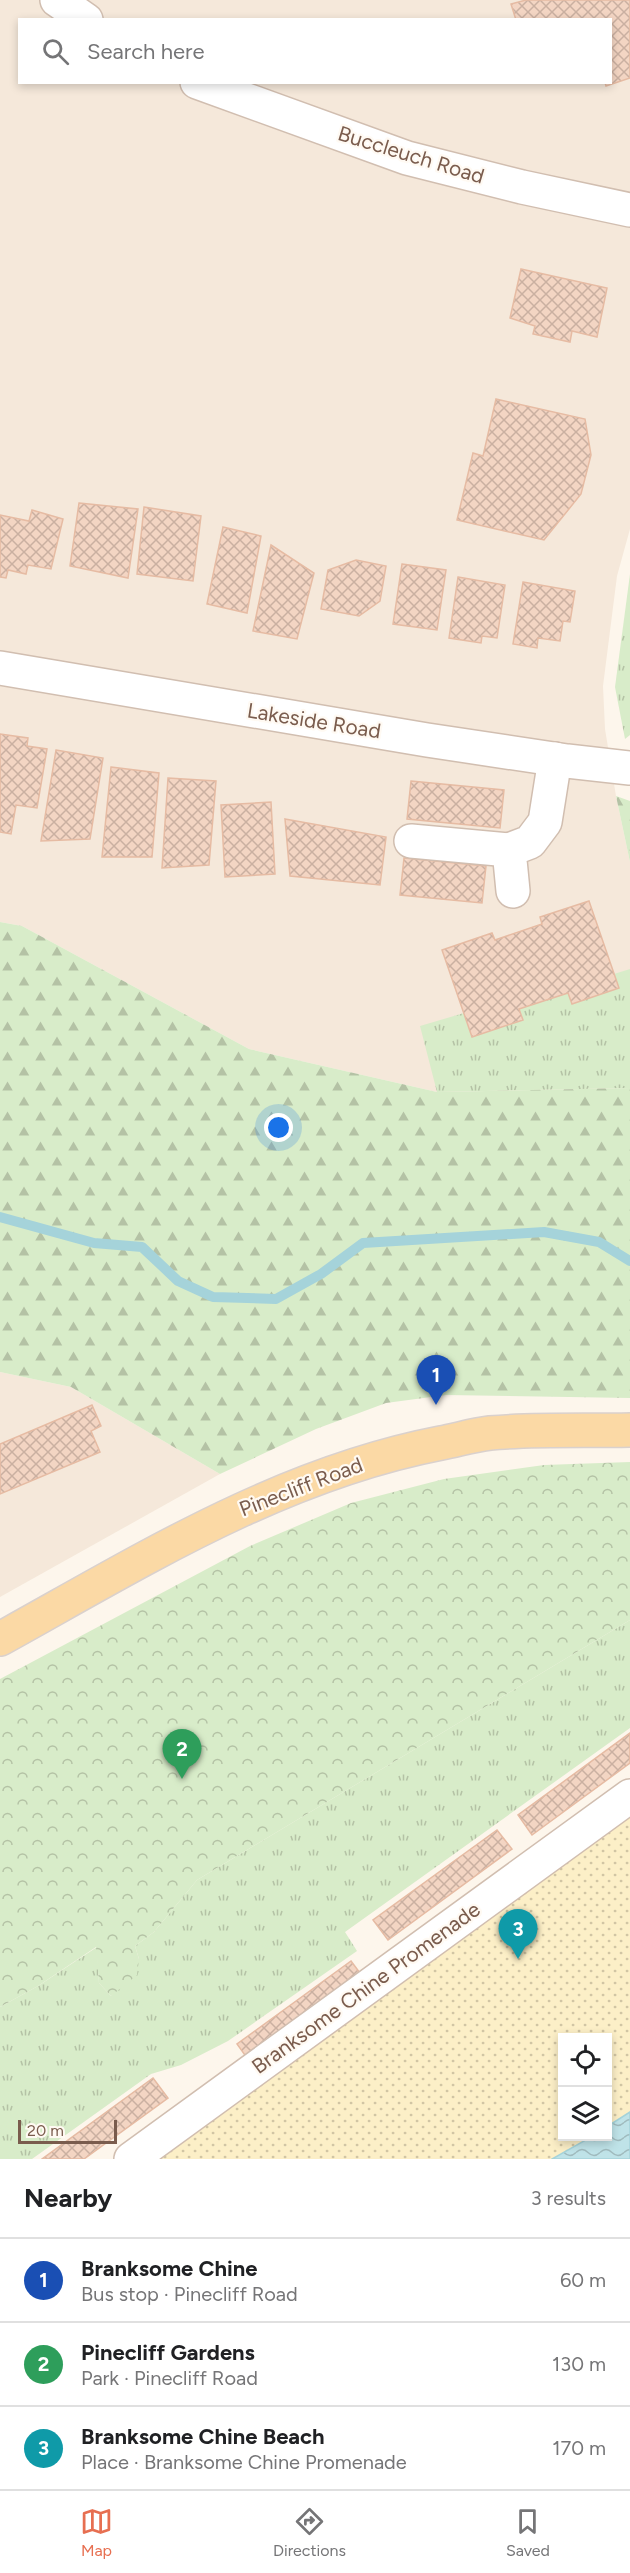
<!DOCTYPE html>
<meta charset="utf-8">
<style>
body{margin:0;font-family:Figtree,sans-serif;background:#f2f2f2;color:#202124}
.controls{position:absolute;right:18px;bottom:18px;display:grid;overflow:hidden;border-radius:0px;box-shadow:0 3px 9px #0003}
.controls button{width:54px;height:54px;display:grid;place-items:center;padding:0;border:0;border-bottom:2px solid #e0e0e0;background:#fff;color:#202124;font:30px sans-serif}
.scale{position:absolute;left:18px;bottom:15px;width:99px;box-sizing:border-box;padding-left:6px;border:3px solid #7a5c4d;border-top:0;font-size:16px;line-height:21px;white-space:nowrap;color:#7a5c4d;-webkit-text-stroke:4px #fffaf3;paint-order:stroke}
.you{position:absolute;left:279px;top:1128px;width:21px;height:21px;margin:-15px;border:4px solid #fff;border-radius:50%;background:#1a73e8;box-shadow:0 0 0 9px #1a73e833}
.badge{display:grid;place-items:center;width:39px;height:39px;border-radius:50%;background:#e76f51;color:#fff;font-size:20px;font-weight:700}
.pin{position:absolute;translate:-50% -50px;filter:drop-shadow(0 2px 3px #0008)}
.pin::after{content:'';position:absolute;top:32px;width:21px;height:18px;background:inherit;clip-path:polygon(0 0,100% 0,50% 100%)}
.list{margin:0;padding:0;list-style:none}
h2{display:flex;justify-content:space-between;align-items:center;height:78px;margin:0;padding:0 24px;font-size:26px}
h2 small{font-size:20px;font-weight:400;color:#757577}
.list li{display:grid;grid-template-columns:39px 1fr auto;gap:18px;align-items:center;box-sizing:border-box;height:84px;padding:0 24px;border-top:2px solid #e0e0e0}
.list b{display:block;font-size:22px;white-space:nowrap}
.list p{margin:0;font-size:20px;white-space:nowrap;color:#757577}
.list em{font-size:20px;font-style:normal;color:#757577}
.icon{flex:none;width:33px;height:33px;fill:none;stroke:currentColor;stroke-width:2;stroke-linecap:round;stroke-linejoin:round}
.map{position:relative;flex:none;width:630px;height:2159px;overflow:hidden}
.search{position:absolute;background:#fff;box-shadow:0 3px 9px #0003;left:18px;right:18px;top:18px;height:66px;display:flex;align-items:center;gap:15px;box-sizing:border-box;padding:0 21px;border-radius:0px;color:#757577;font-size:22px}
.sheet{height:330px;background:#fff}
nav{display:flex;justify-content:space-around;align-items:center;box-sizing:border-box;height:84px;border-top:2px solid #e0e0e0;background:#fff;font-size:16px;color:#757577}
nav a{display:grid;justify-items:center;gap:3px}
nav .on{color:#e76f51}
.map>svg:first-child{display:block}
</style>
<div class="map">
<svg width="630" height="2159" viewBox="0 0 630 2159">
<defs>
<pattern id="grass-tufts" width="24" height="20" patternUnits="userSpaceOnUse" patternTransform="scale(1.5)"><rect width="24" height="20" fill="#d8ecc9"/><path d="M3 7l-1-3M5 7V3M7 7l1-3M15 17l-1-3M17 17v-4M19 17l1-3" fill="none" stroke="#b4c2a5"/></pattern>
<pattern id="forest-firs" width="22" height="20" patternUnits="userSpaceOnUse" patternTransform="scale(1.5)"><rect width="22" height="20" fill="#d8ecc9"/><path d="M5 1l3.5 6h-7zM16 11l3.5 6h-7z" fill="#b4c2a5"/></pattern>
<pattern id="sand-dots" width="8" height="8" patternUnits="userSpaceOnUse" patternTransform="scale(1.5)"><rect width="8" height="8" fill="#fcefc7"/><path d="M2 2h.1M6 6h.1" fill="none" stroke="#d1c5a4" stroke-width="1.8" stroke-linecap="round"/></pattern>
<pattern id="park-crowns" width="20" height="18" patternUnits="userSpaceOnUse" patternTransform="scale(1.5)"><rect width="20" height="18" fill="#d8ecc9"/><path d="M2 6a3 3 0 1 1 6 0M12 15a3 3 0 1 1 6 0" fill="none" stroke="#b4c2a5"/></pattern>
<pattern id="water-waves" width="16" height="10" patternUnits="userSpaceOnUse" patternTransform="scale(1.5)"><rect width="16" height="10" fill="#bfe3e8"/><path d="M0 5q4-4 8 0t8 0" fill="none" stroke="#a0bbbe"/></pattern>
<pattern id="building-cross-hatch" width="8" height="8" patternUnits="userSpaceOnUse" patternTransform="scale(1.5)"><rect width="8" height="8" fill="#f3d5c3"/><path d="M0 0l8 8M0 8l8-8" fill="none" stroke="#cab0a1"/></pattern>
</defs>
<rect width="100%" height="100%" fill="#fdf6ec"/>
<!-- residential -->
<g fill="#f5e8da" fill-rule="evenodd">
<path d="M0 0H630V529L617 576 603 686 605 729 616 796 630 862V1088L437 1092 249 1049 22 926 0 922ZM20 20H610V82H20Z"/>
<path d="M0 1372 71 1387 220 1474 0 1597Z"/>
</g>
<!-- grass -->
<g fill="url(#grass-tufts)">
<path d="M630 574V735L625 739 615 687Z"/>
<path d="M630 969V1088L437 1092 420 1026 464 1013 472 1037 523 1019 519 1009 568 993 572 1004 618 988 614 974Z"/>
<path d="M630 1620V1728L345 1932 357 1951 228 2041 181 2065 151 2074 32 2159H0V2007L38 1986 97 1947 99 1983 111 1996 139 1959 135 1946 154 1932 197 1880Z"/>
</g>
<!-- forest -->
<g fill="url(#forest-firs)">
<path d="M616 796 630 801V862Z"/>
<path d="M0 922 22 926 249 1049 437 1092 630 1088V1398L446 1395 386 1403 316 1429 220 1474 71 1387 0 1372Z"/>
</g>
<!-- sand -->
<path fill="url(#sand-dots)" fill-rule="evenodd" d="M630 1796V2159H131ZM562 2038H608V2136H562Z"/>
<!-- park -->
<path fill="url(#park-crowns)" d="M630 1462V1620L197 1880 154 1932 135 1946 139 1959 137 1975 111 1996 99 1983 96 1947 38 1986 0 2007V1679L250 1546 351 1503 444 1479 544 1465Z"/>
<!-- water -->
<path fill="url(#water-waves)" stroke="#a5d3da" stroke-width="1.5" d="M630 2112V2159H552L591 2137 608 2136V2126Z"/>
<g fill="none" stroke-linecap="round" stroke-linejoin="round">
<!-- stream -->
<path stroke="#a5d3da" stroke-width="10" d="M0 1217 94 1243 142 1247 178 1281 213 1297 276 1299 321 1274 363 1243 544 1232 599 1242 630 1261"/>
</g>
<!-- building -->
<g fill="url(#building-cross-hatch)" stroke="#e6bba3" stroke-width="1.5">
<path d="M526 0H630V78L606 86 605 82H610V20H516L511 4Z"/>
<path d="M521 269 607 288 597 337 572 331 570 342 533 334 535 326 510 318Z"/>
<path d="M496 399 585 419 591 455 581 494 544 540 457 520 473 453 483 456Z"/>
<path d="M79 503 138 509 128 578 70 566Z"/>
<path d="M144 507 201 516 193 581 137 574Z"/>
<path d="M32 510 63 519 51 569 28 565 26 574 8 570 6 578 0 577V515L29 521Z"/>
<path d="M223 527 261 536 247 613 207 604Z"/>
<path d="M271 545 314 573 297 639 253 631Z"/>
<path d="M356 560 386 566 380 601 359 616 321 609 328 570Z"/>
<path d="M402 564 446 570 437 630 393 624Z"/>
<path d="M458 577 505 585 497 638 482 636 481 643 449 638Z"/>
<path d="M523 582 575 591 570 622 563 621 560 641 538 638 537 648 513 644Z"/>
<path d="M0 734 28 738 27 746 47 749 37 808 16 805 11 834 0 832Z"/>
<path d="M56 750 103 758 90 839 41 841Z"/>
<path d="M111 767 159 773 152 857H102Z"/>
<path d="M168 778 216 781 209 865 162 868Z"/>
<path d="M411 781 504 790 500 828 407 819Z"/>
<path d="M271 802 275 874 225 877 221 805Z"/>
<path d="M285 819 386 837 380 885 290 876Z"/>
<path d="M404 858 486 866 482 903 400 895Z"/>
<path d="M589 901 619 988 572 1004 568 993 519 1009 523 1020 472 1037 442 950 492 933 495 940 542 924 540 917Z"/>
<path d="M92 1405 101 1426 91 1431 100 1452 0 1494V1444Z"/>
<path d="M630 1733V1763L532 1835 518 1815Z"/>
<path d="M497 1830 512 1849 388 1940 373 1920Z"/>
<path d="M351 1961 366 1981 252 2065 237 2044Z"/>
<path d="M153 2078 168 2098 84 2159H42Z"/>
</g>
<g fill="none" stroke-linecap="round" stroke-linejoin="round">
<!-- minor casing -->
<g stroke="#d1beb0" stroke-width="36">
<g id="minor">
<path d="M57 0 86 20"/>
<path d="M197 82 407 158 522 187 630 210"/>
<path d="M0 668 427 740 567 761 630 768"/>
<path d="M411 841 509 850"/>
<path d="M513 891 509 850 530 842 545 822 555 759"/>
<path d="M131 2159 630 1796"/>
</g>
</g>
<!-- major casing -->
<g stroke="#dad1cd" stroke-width="36">
<path id="major" d="M0 1639C141 1561 280 1474 441 1443 457 1440 473 1435 490 1433 536 1429 584 1431 630 1430"/>
</g>
<!-- minor -->
<use href="#minor" stroke="#fff" stroke-width="33"/>
<!-- major -->
<use href="#major" stroke="#fbd9a5" stroke-width="33"/>
</g>
<g text-anchor="middle" stroke-width="4.5" stroke-linejoin="round" paint-order="stroke">
<!-- street labels -->
<g font-size="21" fill="#7a5c4d" stroke="#fffaf3">
<text transform="translate(411 155) rotate(17)" y="7">Buccleuch Road</text>
<text transform="translate(314 721) rotate(9)" y="7">Lakeside Road</text>
<text transform="translate(301 1487) rotate(-21)" y="7">Pinecliff Road</text>
<text transform="translate(366 1988) rotate(-36)" y="7">Branksome Chine Promenade</text>
</g>
</g>
</svg>
<div class="controls">
<button><svg class="icon" aria-label="locate" viewBox="0 0 24 24"><circle cx="12" cy="12" r="6"/><path d="M12 2v4M12 18v4M2 12h4M18 12h4"/></svg></button>
<button><svg class="icon" aria-label="layers" viewBox="0 0 24 24"><path d="M12 4l9 5-9 5-9-5zM3 14l9 5 9-5"/></svg></button>
</div>
<div class="scale">20 m</div>
<div class="you"></div>
<div class="pin badge" style="left:436px;top:1405px;background:#1a4fb4">1</div>
<div class="pin badge" style="left:182px;top:1779px;background:#2e9e5b">2</div>
<div class="pin badge" style="left:518px;top:1959px;background:#0f9aa8">3</div>
<div class="search"><svg class="icon" aria-label="search" viewBox="0 0 24 24"><circle cx="10" cy="10" r="6"/><path d="M15 15l6 6"/></svg>Search here</div>
</div>
<section class="sheet">
<h2>Nearby<small>3 results</small></h2>
<ul class="list">
<li><span class="badge" style="background:#1a4fb4">1</span><div><b>Branksome Chine</b><p>Bus stop · Pinecliff Road</p></div><em>60 m</em></li>
<li><span class="badge" style="background:#2e9e5b">2</span><div><b>Pinecliff Gardens</b><p>Park · Pinecliff Road</p></div><em>130 m</em></li>
<li><span class="badge" style="background:#0f9aa8">3</span><div><b>Branksome Chine Beach</b><p>Place · Branksome Chine Promenade</p></div><em>170 m</em></li>
</ul>
</section>
<nav>
<a class="on"><svg class="icon" aria-label="map" viewBox="0 0 24 24"><path d="M3 6l6-2 6 2 6-2v14l-6 2-6-2-6 2zM9 4v14M15 6v14"/></svg>Map</a>
<a><svg class="icon" aria-label="directions" viewBox="0 0 24 24"><path d="M12 3l9 9-9 9-9-9zM9 14v-3h6M13 9l2 2-2 2"/></svg>Directions</a>
<a><svg class="icon" aria-label="saved" viewBox="0 0 24 24"><path d="M7 4h10v16l-5-4-5 4z"/></svg>Saved</a>
</nav>
